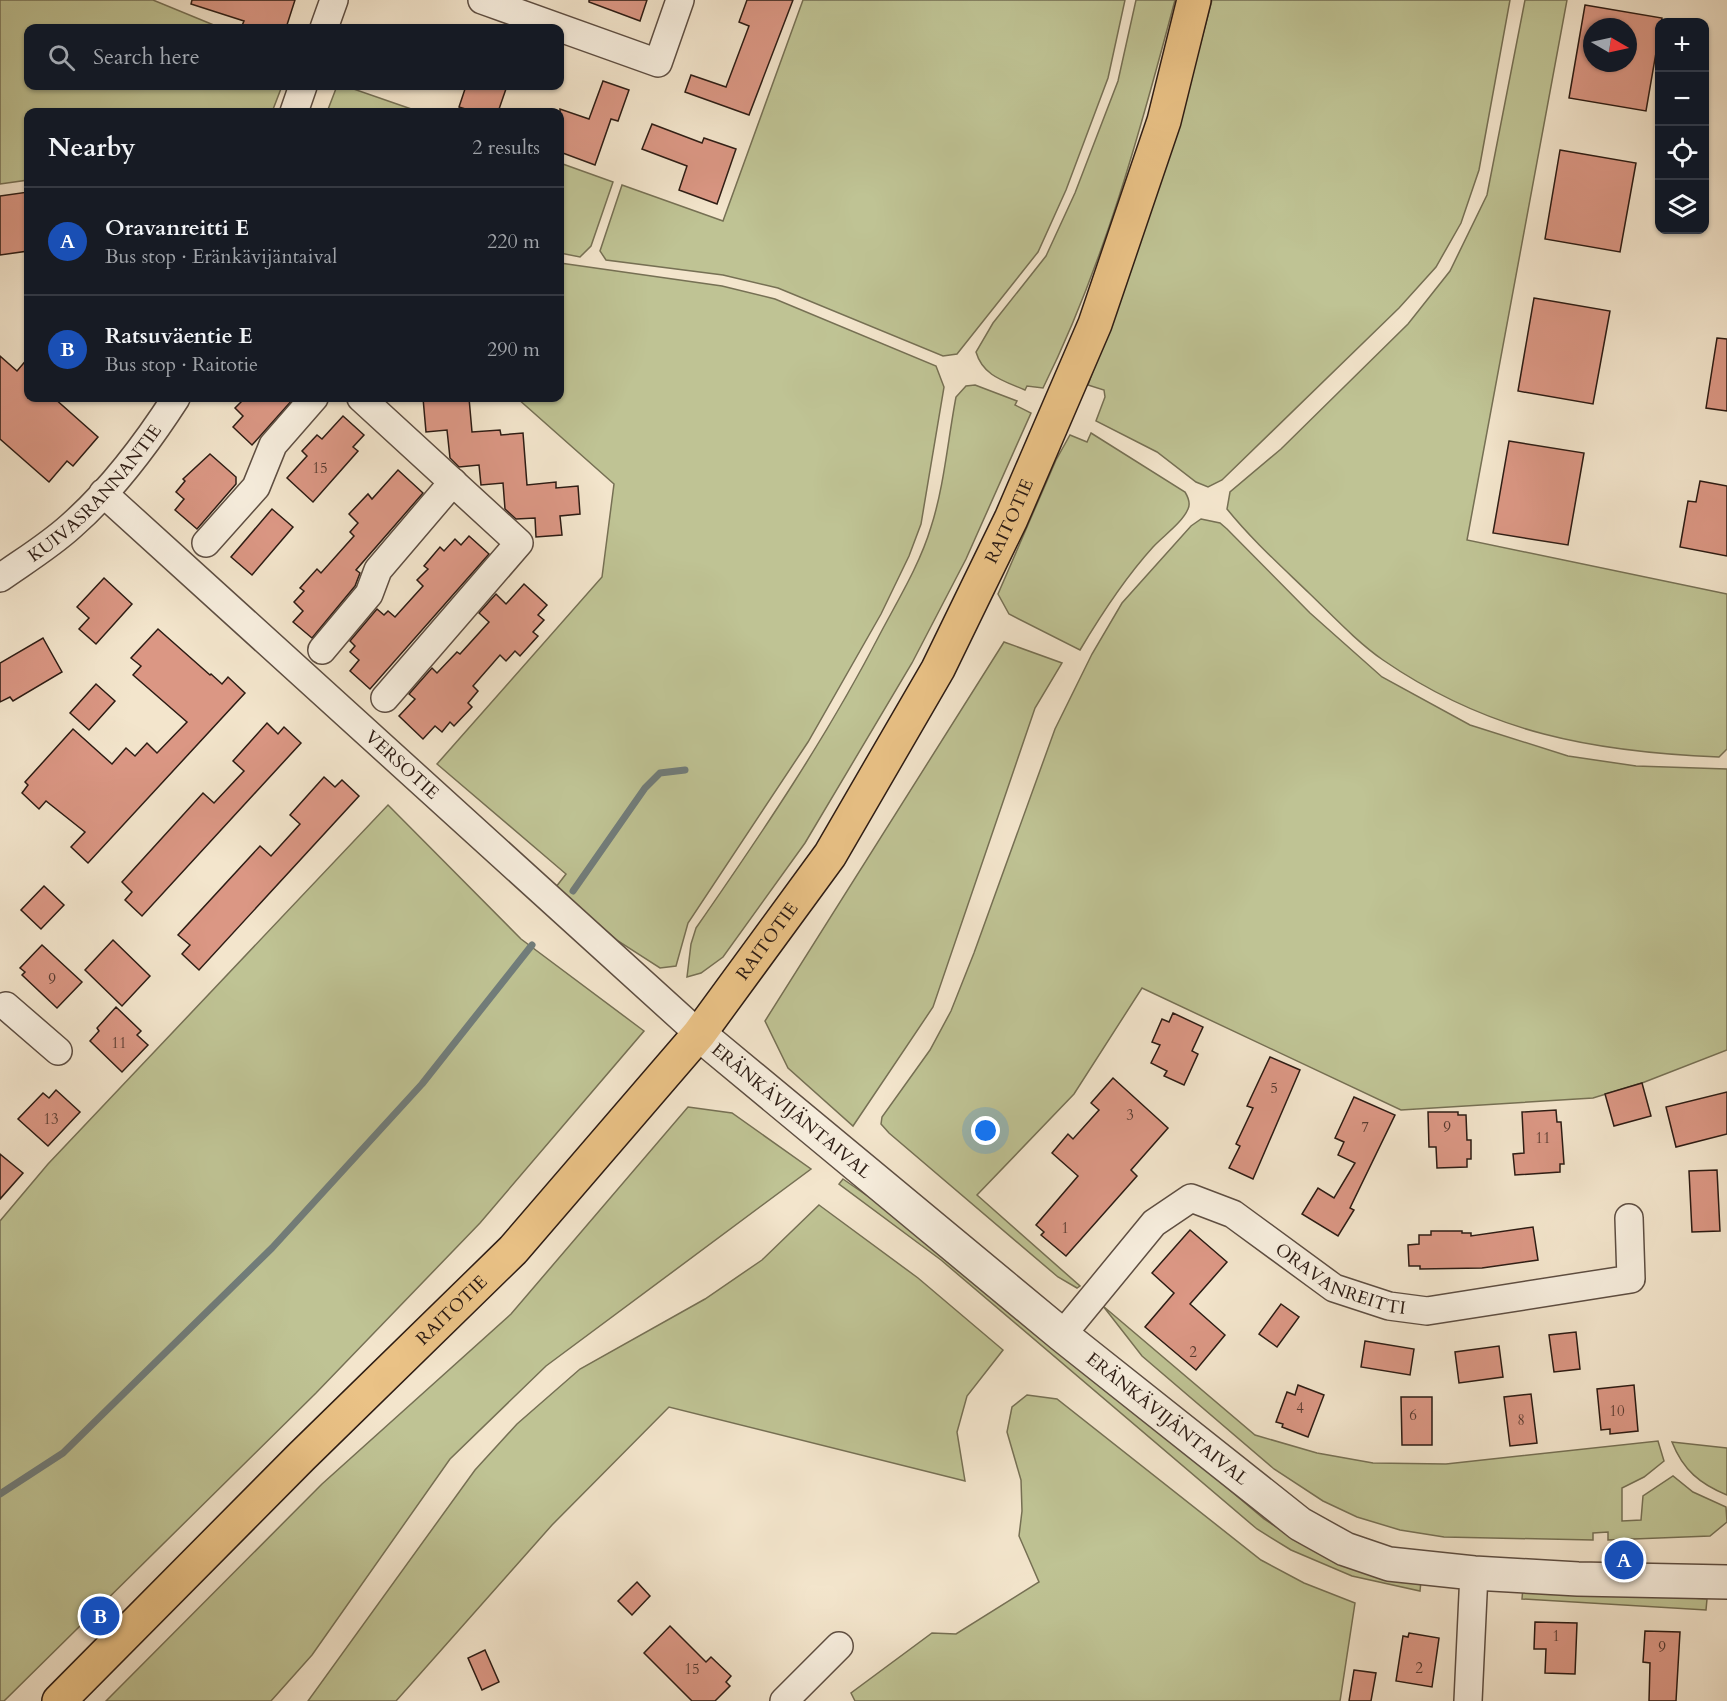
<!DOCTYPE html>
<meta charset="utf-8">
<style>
body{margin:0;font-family:Cardo,serif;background:#20242c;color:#f1f3f6}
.controls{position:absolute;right:18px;top:18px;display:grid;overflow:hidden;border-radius:12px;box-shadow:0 2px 4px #0004}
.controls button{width:54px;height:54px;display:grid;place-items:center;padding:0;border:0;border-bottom:2px solid #363941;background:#171b24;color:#f1f3f6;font:30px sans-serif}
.compass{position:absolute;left:1583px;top:18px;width:54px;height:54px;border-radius:50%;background:#171b24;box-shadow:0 2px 4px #0004;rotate:99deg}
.you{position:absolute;left:986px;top:1131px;width:21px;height:21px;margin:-15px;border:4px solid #fff;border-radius:50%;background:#1a73e8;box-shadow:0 0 0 9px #1a73e833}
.badge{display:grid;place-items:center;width:39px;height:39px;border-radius:50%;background:#0b8043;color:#fff;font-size:20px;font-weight:700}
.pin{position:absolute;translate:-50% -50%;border:3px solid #fff;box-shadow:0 2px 6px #0006}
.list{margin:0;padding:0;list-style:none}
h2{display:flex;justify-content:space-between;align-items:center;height:78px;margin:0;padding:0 24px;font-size:26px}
h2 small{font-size:20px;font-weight:400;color:#9ea1a6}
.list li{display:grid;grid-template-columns:39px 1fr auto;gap:18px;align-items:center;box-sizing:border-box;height:108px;padding:0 24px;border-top:2px solid #363941}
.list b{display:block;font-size:22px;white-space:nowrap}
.list p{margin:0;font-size:20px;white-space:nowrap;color:#9ea1a6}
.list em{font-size:20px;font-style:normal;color:#9ea1a6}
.icon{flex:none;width:33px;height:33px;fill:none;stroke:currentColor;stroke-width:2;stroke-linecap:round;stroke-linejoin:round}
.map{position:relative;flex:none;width:1727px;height:1701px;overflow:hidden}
.search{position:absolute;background:#171b24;box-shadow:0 2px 4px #0004;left:24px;top:24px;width:540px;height:66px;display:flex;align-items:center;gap:15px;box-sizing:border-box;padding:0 21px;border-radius:12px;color:#9ea1a6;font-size:22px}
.panel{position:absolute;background:#171b24;box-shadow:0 2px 4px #0004;left:24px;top:108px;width:540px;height:294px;border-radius:12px}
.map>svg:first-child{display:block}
</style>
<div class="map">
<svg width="1727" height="1701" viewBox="0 0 1727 1701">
<rect width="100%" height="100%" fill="#f3e5cc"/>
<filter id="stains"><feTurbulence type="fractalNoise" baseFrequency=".00333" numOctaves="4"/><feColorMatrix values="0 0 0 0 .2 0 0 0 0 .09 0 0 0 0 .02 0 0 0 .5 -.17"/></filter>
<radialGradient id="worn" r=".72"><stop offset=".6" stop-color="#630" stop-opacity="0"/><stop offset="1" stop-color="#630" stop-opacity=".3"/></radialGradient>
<!-- green -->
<g fill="#bfc394" stroke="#767054" stroke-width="1.5">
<path d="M0 0H153L221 28H28V86H282L272 112H28V180L0 184Z"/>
<path d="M803 0H1125L1108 78 1066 190 1038 252 957 354 943 356 778 288 723 275 606 260 600 251 622 185 723 221Z"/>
<path d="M1136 0H1175C1140 132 1104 265 1043 388L1027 386 1025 390C1004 381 983 376 976 352L993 323 1046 256 1075 193 1118 81Z"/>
<path d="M1212 0H1510L1479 170 1461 223 1436 267 1399 308 1222 480 1208 487 1196 482 1157 452 1096 421 1105 397 1104 390 1088 385 1179 125Z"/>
<path d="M1525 0H1567L1467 540 1727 594V749L1719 757C1594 752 1489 733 1383 660 1357 642 1333 616 1309 593 1281 566 1252 540 1227 509L1230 492 1281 449 1408 324 1450 271 1487 195Z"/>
<path d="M337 86H345L420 112H327Z"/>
<path d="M560 163 613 182 591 246 580 257 560 253Z"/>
<path d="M560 263 722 286 775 299 936 366 944 387 921 524 909 556 881 614 808 742 688 923 676 966 660 968 618 941 556 887 566 874 437 764 602 577 614 484 517 398H560Z"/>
<path d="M975 385 1017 401 1015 405 1031 413 966 559 912 663 805 843 723 957 701 973 687 977 691 944 696 928C762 833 827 737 880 634 898 600 920 564 931 527 944 487 948 439 956 397L966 386Z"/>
<path d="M1091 433 1185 492C1188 497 1191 503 1188 509 1182 523 1163 536 1153 547 1124 579 1102 613 1080 650L1009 614 998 594 1056 460 1070 435 1087 442Z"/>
<path d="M1201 519 1220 523 1227 529 1310 613 1382 677 1470 725 1568 756 1636 766 1727 769V1050L1642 1083 1593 1098 1401 1110 1142 988 1074 1094 977 1195 1080 1286 1077 1288 1058 1277 889 1133 881 1124 882 1117 930 1050 951 1011 974 953 1055 729 1092 654 1122 603 1191 526Z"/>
<path d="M1004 642 1062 663 1035 708 933 1007 853 1126 788 1068 765 1021Z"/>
<path d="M388 805 521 939 644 1031 480 1223 316 1393 4 1701H0V1221L48 1164Z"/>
<path d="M688 1107 732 1113 811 1169 546 1366 450 1459 312 1655 271 1701H106L322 1484 511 1314Z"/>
<path d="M843 1179 947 1251 1264 1519 1295 1539 1421 1581 1420 1591 1352 1576 1291 1550 1257 1529 941 1260 839 1184Z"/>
<path d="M819 1205 918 1278 1003 1350 967 1396 957 1432 965 1481 669 1407 552 1525 396 1701H308L475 1470 517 1424 580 1369 705 1299 762 1260Z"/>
<path d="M1103 1306 1255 1435 1317 1453 1373 1463 1446 1464 1658 1441 1664 1461 1644 1477 1622 1488V1521L1641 1520 1643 1496 1673 1476 1693 1492 1726 1507 1727 1522 1710 1536 1608 1540V1532L1593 1533V1540L1444 1537 1400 1530 1357 1517 1323 1501 1274 1469 1142 1356Z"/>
<path d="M1027 1395 1057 1399 1261 1560 1304 1583 1355 1603 1340 1701H855L851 1693 932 1633 956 1634 1039 1582 1019 1536 1022 1511 1021 1480 1007 1432 1012 1407Z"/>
<path d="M1672 1442 1727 1448V1495C1700 1484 1683 1470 1672 1442Z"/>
<path d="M1523 1587 1707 1599 1706 1610 1522 1599Z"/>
</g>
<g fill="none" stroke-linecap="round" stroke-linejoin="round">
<!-- stream -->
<g stroke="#717d7b" stroke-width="7">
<path d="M573 891 645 788 660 773 685 770"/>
<path d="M0 1494 63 1453 272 1248 422 1084 532 945"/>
</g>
</g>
<!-- building -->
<g fill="#db9784" stroke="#2d1c14" stroke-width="1.5" fill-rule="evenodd">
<path d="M192 0H295L286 28H241L244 21 191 4Z"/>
<path d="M589 0H647L640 21 589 2Z"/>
<path d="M747 0H793L749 115 685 92 691 75 726 87 749 26 739 22Z"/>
<path d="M1585 5 1662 18 1646 111 1569 98ZM1592 27H1628V63H1592Z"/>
<path d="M603 81 629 90 618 121 611 119 595 165 560 152V109L589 119Z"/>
<path d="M466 86H507L498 112H475L459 107Z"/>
<path d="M652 124 702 143 704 138 736 149 717 204 679 190 687 166 642 149Z"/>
<path d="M1560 150 1636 163 1620 252 1545 239Z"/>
<path d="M28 192V251L0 255V196Z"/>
<path d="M1534 298 1610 311 1593 404 1518 391Z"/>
<path d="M1717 338 1727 339V411L1706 408Z"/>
<path d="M0 356 17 371 28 358V398H54L98 437 73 466 67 461 49 482 0 439Z"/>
<path d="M245 398H294L252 445 233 427 243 416 235 408Z"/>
<path d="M423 398H469L472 432 500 430 501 435 523 433 527 485 556 482V488L578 486 580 514 560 516 562 535 536 537 535 518 516 519 505 509 503 483 481 485 479 465 459 467 450 458 447 430 426 432Z"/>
<path d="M343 416 364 435 353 447 358 451 313 502 287 478 307 456 302 451 317 435 322 439Z"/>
<path d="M1509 441 1584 453 1568 545 1493 533Z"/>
<path d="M210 454 236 477V484L197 529 175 510 184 499 176 492 185 481 183 479Z"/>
<path d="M398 470 423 493 356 570 360 573 355 586 312 638 293 622 303 611 294 602 304 591 300 588 317 569 321 573 354 536 350 532 358 523 349 514 368 494 372 499Z"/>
<path d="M1700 481 1727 486V556L1680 547 1688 501 1696 502Z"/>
<path d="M272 509 293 527 252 575 231 557Z"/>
<path d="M469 536 489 554 370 689 350 671 359 660 350 652 355 646 350 641 377 609 384 615 388 611 395 617 423 586 417 580 428 569 424 566 440 547 444 551 455 539 461 545Z"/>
<path d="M104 578 132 604 96 644 79 629 89 618 77 607Z"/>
<path d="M524 584 547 605 538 615 544 620 533 632 538 636 520 656 515 651 506 661 500 655 473 686 478 691 468 703 472 707 454 726 450 722 442 732 435 726 423 739 399 716 415 699 409 694 432 668 437 673 457 652 460 654 489 622 479 613 496 594 506 604Z"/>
<path d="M158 629 210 675 211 674 222 684 228 677 245 693 88 863 71 847 85 832 46 801 39 809 22 793 28 785 25 782 73 729 112 764 126 748 135 756 147 743 157 753 187 722 133 675 141 666 131 658Z"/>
<path d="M43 638 62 672 13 701 10 697 0 702V663Z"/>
<path d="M96 684 115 701 89 730 70 713Z"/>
<path d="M267 723 278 734 284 727 301 743 142 916 125 900 132 892 122 882 203 793 214 803 244 771 233 761Z"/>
<path d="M324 777 335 787 342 780 359 796 199 970 182 954 190 945 178 935 260 846 271 856 300 824 290 815Z"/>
<path d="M44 886 64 905 41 929 21 910Z"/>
<path d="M113 940 150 976 122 1006 85 970Z"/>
<path d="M42 945 82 982 57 1008 22 975 25 972 20 968Z"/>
<path d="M116 1007 141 1031 137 1035 148 1045 122 1072 90 1041 99 1031 97 1028Z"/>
<path d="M1173 1013 1203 1027 1192 1051 1198 1054 1184 1085 1164 1076 1167 1071 1151 1063 1160 1045 1152 1042 1162 1019 1169 1022Z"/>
<path d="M1270 1057 1300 1070 1253 1179 1229 1168 1240 1146 1236 1144 1253 1108 1247 1106Z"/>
<path d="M1113 1078 1168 1128 1131 1170 1137 1176 1066 1256 1041 1235 1044 1232 1036 1225 1078 1176 1052 1153 1068 1134 1073 1139 1099 1110 1091 1103Z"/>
<path d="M1642 1083 1651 1116 1614 1126 1605 1094Z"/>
<path d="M56 1090 80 1112 48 1146 18 1119 43 1093 49 1098Z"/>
<path d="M1727 1092V1134L1676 1147 1666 1107Z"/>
<path d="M1354 1097 1395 1115 1350 1208 1354 1210 1338 1236 1302 1214 1318 1188 1334 1198 1355 1163 1338 1155 1344 1142 1335 1138Z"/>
<path d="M1556 1110 1557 1122H1561L1564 1164H1560V1172L1515 1175 1513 1154 1524 1153 1522 1112Z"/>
<path d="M1428 1112H1458V1115H1466L1467 1140H1471V1159H1467V1167L1437 1168 1436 1147H1429Z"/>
<path d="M0 1154 23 1173 0 1199Z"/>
<path d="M1717 1170 1720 1231 1692 1232 1689 1171Z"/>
<path d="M1533 1227 1538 1260 1482 1268 1420 1269V1266H1409L1408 1245 1419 1244V1235H1431V1231H1462V1233H1471V1236Z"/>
<path d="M1190 1230 1227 1262 1190 1304 1225 1335 1196 1370 1145 1327 1174 1293 1152 1273Z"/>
<path d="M1281 1304 1299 1317 1277 1347 1259 1334Z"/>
<path d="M1576 1332 1580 1369 1554 1372 1549 1335Z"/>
<path d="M1365 1341 1414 1349 1410 1375 1361 1367Z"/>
<path d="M1499 1346 1503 1377 1459 1383 1455 1352Z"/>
<path d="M1298 1385 1324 1395 1308 1437 1282 1427 1283 1424 1276 1422 1287 1392 1295 1395Z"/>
<path d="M1634 1385 1638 1431 1610 1434V1429L1601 1430 1597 1389Z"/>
<path d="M1531 1394 1537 1443 1510 1446 1504 1397Z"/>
<path d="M1401 1397H1432V1445H1402Z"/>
<path d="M637 1582 650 1596 632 1615 618 1601Z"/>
<path d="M1535 1622 1577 1623 1575 1674 1545 1673 1546 1649H1534Z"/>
<path d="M670 1626 706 1662 711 1657 731 1676 726 1682 730 1686 715 1701H692L644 1653Z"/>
<path d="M1645 1631 1680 1632 1676 1701H1649L1650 1663 1643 1662Z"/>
<path d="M1409 1633 1439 1638 1432 1687 1396 1681 1403 1636 1408 1637Z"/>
<path d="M485 1650 499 1682 482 1690 468 1658Z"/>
<path d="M1354 1670 1376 1673 1371 1701H1349Z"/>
</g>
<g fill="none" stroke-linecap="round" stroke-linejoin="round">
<!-- minor casing -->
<g stroke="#5e4e42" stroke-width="30">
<g id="minor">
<path d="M482 0 658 63 680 0"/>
<path d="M324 28 334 0"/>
<path d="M294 112 303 86"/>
<path d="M361 398 519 543 385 698"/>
<path id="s1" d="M103 493 699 1034"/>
<path d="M206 543 256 487 273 445 314 398"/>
<path id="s2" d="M0 578C24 561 49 546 71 526 112 490 147 443 176 398"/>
<path d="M322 650 369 594 378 570 453 482"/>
<path d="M6 1006 58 1051"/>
<path id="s3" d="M1062 1335 1154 1223 1191 1198 1233 1214 1334 1288 1389 1306 1427 1311 1631 1279 1629 1218"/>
<path d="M784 1701 839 1646"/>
<path d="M1468 1701 1474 1573"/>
</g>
</g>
<!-- tertiary casing -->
<g stroke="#5e4e42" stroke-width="36">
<g id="tertiary">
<path id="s4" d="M699 1034 1062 1335 1300 1524 1345 1549 1389 1564 1474 1573 1578 1579 1727 1582"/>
</g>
</g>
<!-- primary casing -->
<g stroke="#2d1c14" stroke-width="36">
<g id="primary">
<path id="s5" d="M59 1701 301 1457 513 1250 699 1034 830 855 938 669 1011 519 1095 324 1164 121 1194 0"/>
</g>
</g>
<!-- minor -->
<use href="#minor" stroke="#f7eede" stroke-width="27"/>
<!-- tertiary -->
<use href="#tertiary" stroke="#f7eede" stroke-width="33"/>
<!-- primary -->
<use href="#primary" stroke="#eac286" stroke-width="33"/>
</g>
<g text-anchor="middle" stroke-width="4.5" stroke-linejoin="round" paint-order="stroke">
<!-- number labels -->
<g font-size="15" fill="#583b30">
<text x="320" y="473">15</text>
<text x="52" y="984">9</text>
<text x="119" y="1048">11</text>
<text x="1274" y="1093">5</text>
<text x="1130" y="1120">3</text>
<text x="51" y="1124">13</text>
<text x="1365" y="1132">7</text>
<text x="1447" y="1132">9</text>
<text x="1543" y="1143">11</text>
<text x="1065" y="1233">1</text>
<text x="1193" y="1357">2</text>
<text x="1300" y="1413">4</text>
<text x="1617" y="1416">10</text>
<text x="1413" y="1420">6</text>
<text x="1521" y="1425">8</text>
<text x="1556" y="1641">1</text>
<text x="1662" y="1652">9</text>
<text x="1419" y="1673">2</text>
<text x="692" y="1674">15</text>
</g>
<!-- street labels -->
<g font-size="18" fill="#2d1c14" stroke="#f7eede">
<text dy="6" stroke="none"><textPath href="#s2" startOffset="128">KUIVASRANNANTIE</textPath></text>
<text dy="6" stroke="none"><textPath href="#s5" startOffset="1526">RAITOTIE</textPath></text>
<text dy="6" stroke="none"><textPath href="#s1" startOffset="404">VERSOTIE</textPath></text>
<text dy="6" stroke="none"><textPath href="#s5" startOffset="1040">RAITOTIE</textPath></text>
<text dy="6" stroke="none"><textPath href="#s4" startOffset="120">ERÄNKÄVIJÄNTAIVAL</textPath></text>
<text dy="6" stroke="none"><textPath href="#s3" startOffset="362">ORAVANREITTI</textPath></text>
<text dy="6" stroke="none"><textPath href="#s5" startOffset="554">RAITOTIE</textPath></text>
<text dy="6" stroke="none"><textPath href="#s4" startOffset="606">ERÄNKÄVIJÄNTAIVAL</textPath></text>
</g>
</g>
<rect width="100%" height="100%" filter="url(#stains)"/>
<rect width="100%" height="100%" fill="url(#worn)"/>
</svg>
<div class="controls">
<button>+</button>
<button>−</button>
<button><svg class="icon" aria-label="locate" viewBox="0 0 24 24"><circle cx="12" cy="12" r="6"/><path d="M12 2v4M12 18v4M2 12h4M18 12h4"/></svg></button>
<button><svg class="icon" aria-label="layers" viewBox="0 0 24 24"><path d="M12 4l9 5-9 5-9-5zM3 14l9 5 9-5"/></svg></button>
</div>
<svg class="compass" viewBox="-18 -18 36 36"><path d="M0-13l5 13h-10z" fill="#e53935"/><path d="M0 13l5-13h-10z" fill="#9ea1a6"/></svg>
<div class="you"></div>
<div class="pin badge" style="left:1624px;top:1560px;background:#1a4fb4">A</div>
<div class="pin badge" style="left:100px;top:1616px;background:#1a4fb4">B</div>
<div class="search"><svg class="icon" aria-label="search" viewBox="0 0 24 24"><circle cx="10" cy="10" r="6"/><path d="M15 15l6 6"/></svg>Search here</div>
<section class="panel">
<h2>Nearby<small>2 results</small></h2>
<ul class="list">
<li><span class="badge" style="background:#1a4fb4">A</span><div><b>Oravanreitti E</b><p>Bus stop · Eränkävijäntaival</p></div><em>220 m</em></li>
<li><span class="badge" style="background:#1a4fb4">B</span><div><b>Ratsuväentie E</b><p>Bus stop · Raitotie</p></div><em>290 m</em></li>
</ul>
</section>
</div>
